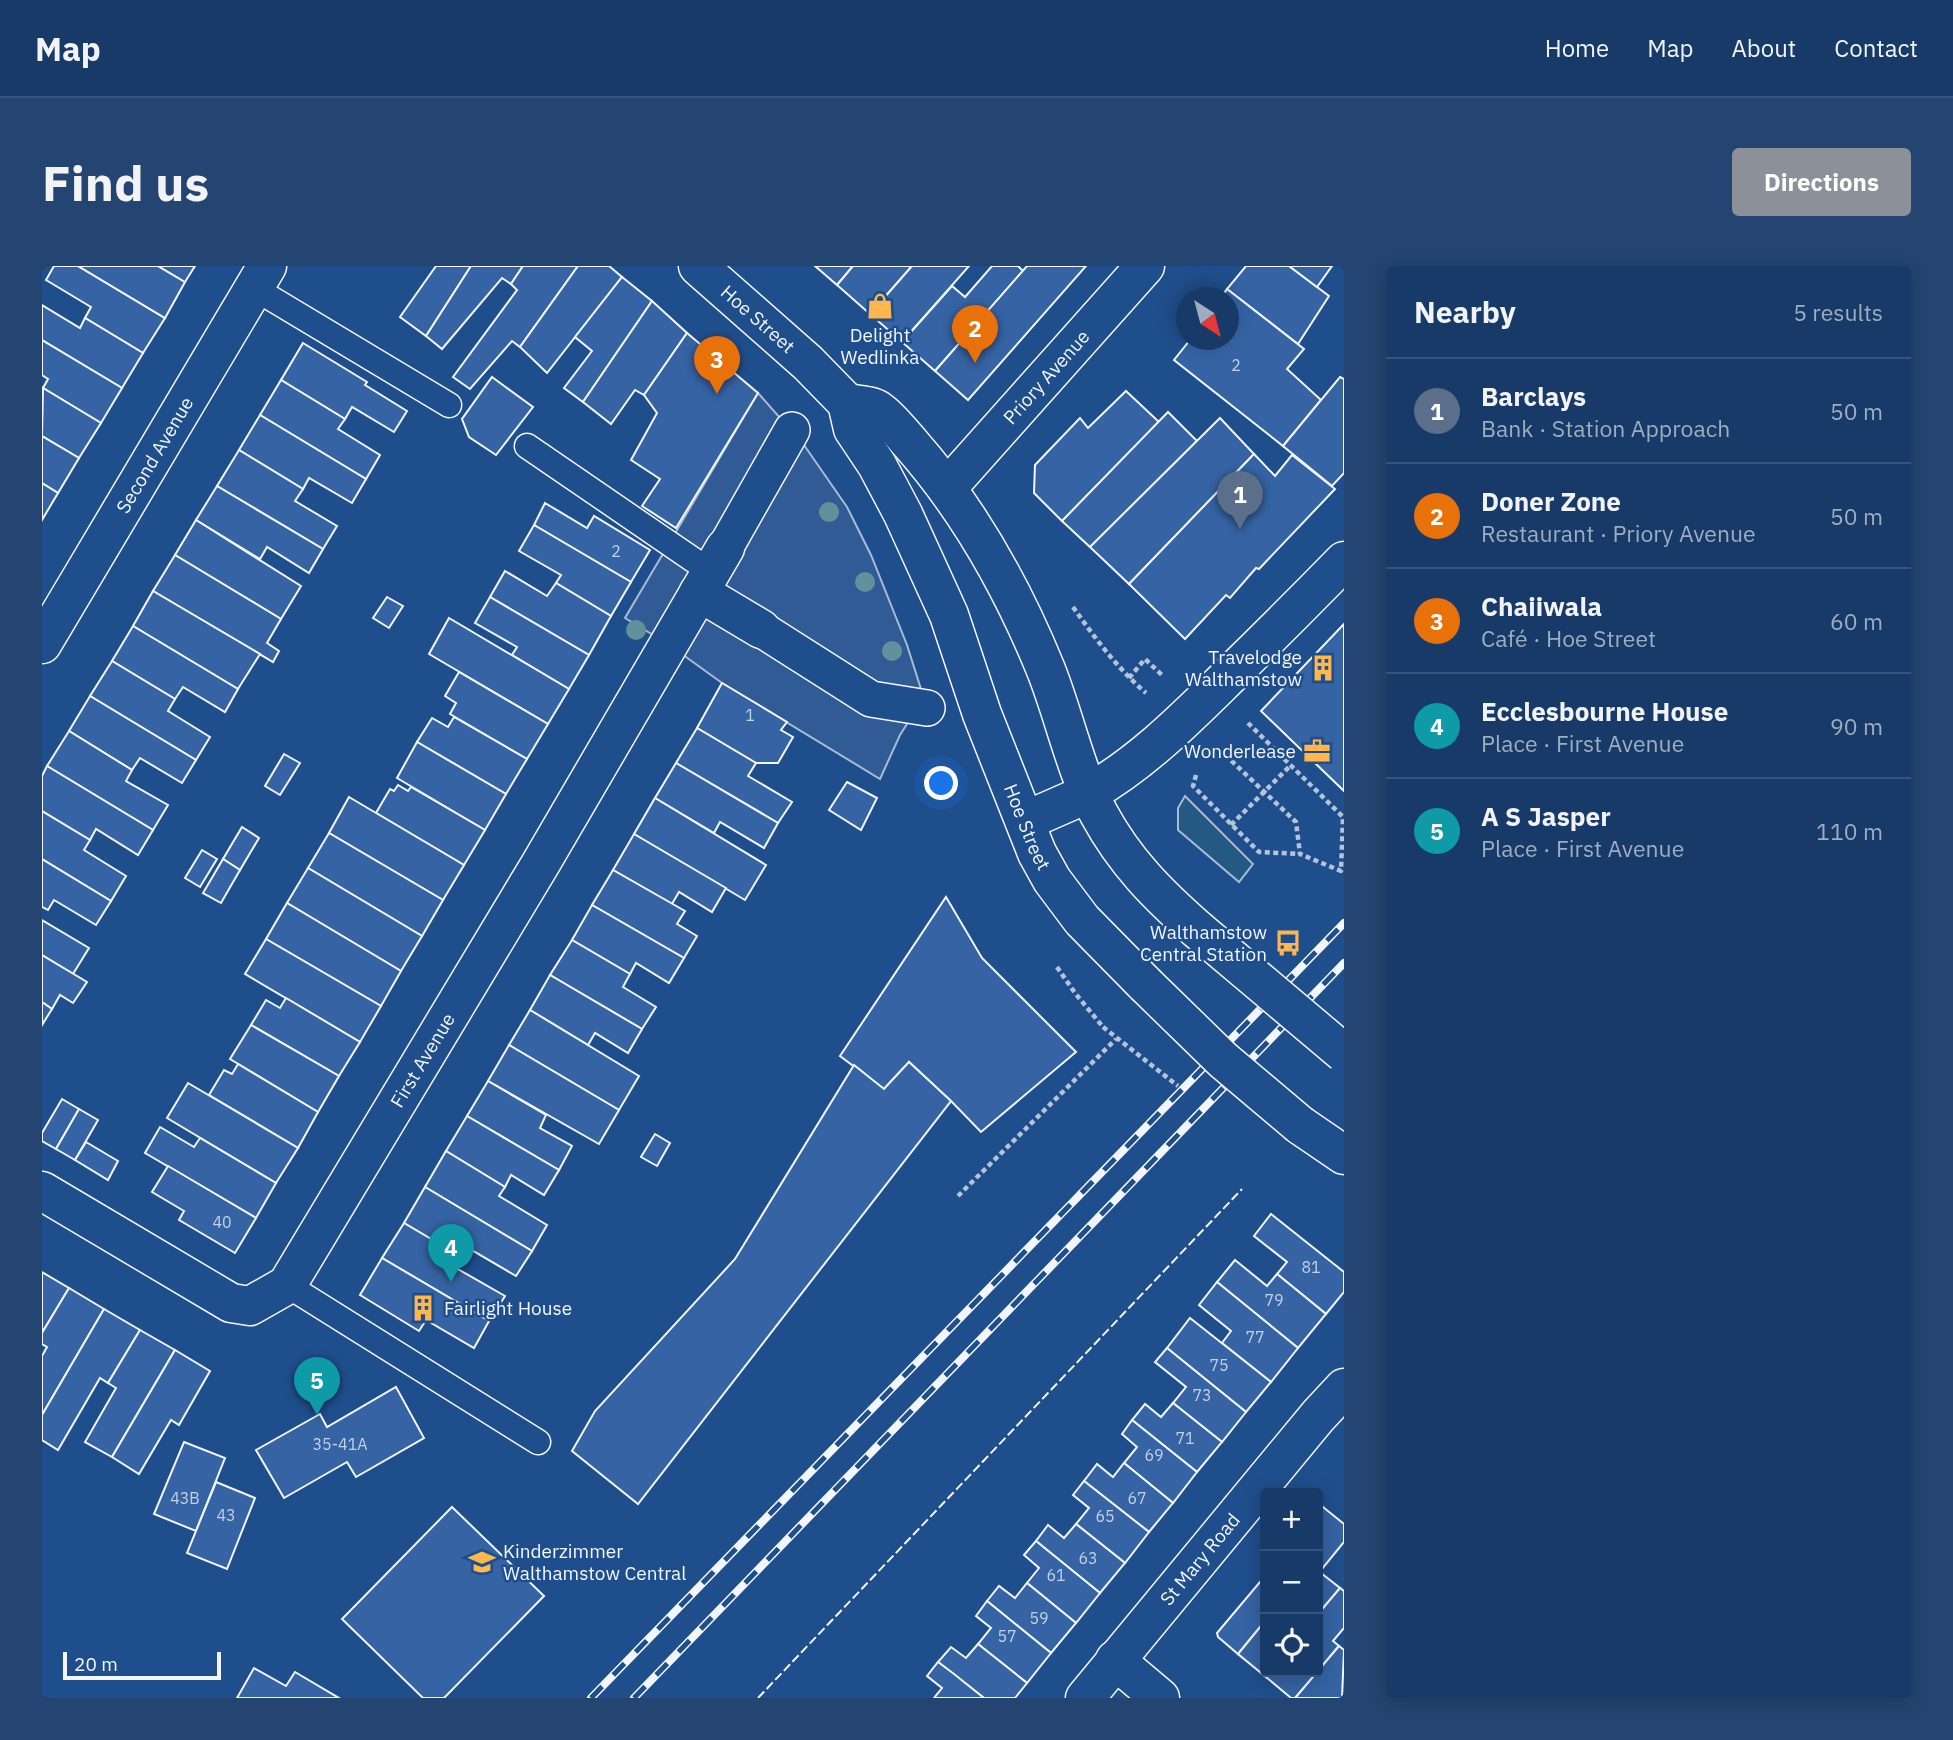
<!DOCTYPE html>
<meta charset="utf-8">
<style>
body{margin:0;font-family:"IBM Plex Sans",sans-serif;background:#244571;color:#f1f3f6}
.controls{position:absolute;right:21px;bottom:21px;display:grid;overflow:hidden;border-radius:7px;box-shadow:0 4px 18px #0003}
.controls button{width:63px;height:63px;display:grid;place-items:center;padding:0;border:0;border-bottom:2px solid #36547d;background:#173a69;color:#f1f3f6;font:35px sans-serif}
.compass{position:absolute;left:1134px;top:21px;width:63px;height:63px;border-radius:50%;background:#173a69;box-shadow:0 4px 18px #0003;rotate:144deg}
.scale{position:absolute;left:21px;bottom:18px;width:158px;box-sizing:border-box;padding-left:7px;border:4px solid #f2f6ff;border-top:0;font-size:19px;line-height:24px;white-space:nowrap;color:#f2f6ff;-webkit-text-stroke:5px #1f4e8c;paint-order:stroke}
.you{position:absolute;left:900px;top:518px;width:24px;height:24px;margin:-18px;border:5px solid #fff;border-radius:50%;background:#1a73e8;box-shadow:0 0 0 10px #1a73e833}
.badge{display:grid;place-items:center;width:46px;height:46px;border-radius:50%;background:#8c9099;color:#fff;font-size:23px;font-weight:700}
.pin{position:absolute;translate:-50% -58px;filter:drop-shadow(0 2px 4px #0008)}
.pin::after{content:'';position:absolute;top:37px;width:24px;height:21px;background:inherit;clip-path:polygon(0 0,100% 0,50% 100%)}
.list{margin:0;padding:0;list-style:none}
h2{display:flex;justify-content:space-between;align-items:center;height:91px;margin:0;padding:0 28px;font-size:30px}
h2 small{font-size:23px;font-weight:400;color:#9eadc0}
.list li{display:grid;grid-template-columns:46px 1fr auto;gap:21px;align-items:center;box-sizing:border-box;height:105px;padding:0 28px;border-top:2px solid #36547d}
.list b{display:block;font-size:26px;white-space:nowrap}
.list p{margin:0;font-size:23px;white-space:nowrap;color:#9eadc0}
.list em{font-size:23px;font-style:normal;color:#9eadc0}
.icon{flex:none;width:38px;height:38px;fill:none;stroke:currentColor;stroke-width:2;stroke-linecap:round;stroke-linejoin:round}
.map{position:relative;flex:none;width:1302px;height:1432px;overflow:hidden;border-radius:7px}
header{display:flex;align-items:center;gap:42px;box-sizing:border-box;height:98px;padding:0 35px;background:#173a69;border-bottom:2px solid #36547d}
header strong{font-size:33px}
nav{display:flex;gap:38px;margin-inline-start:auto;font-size:24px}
.intro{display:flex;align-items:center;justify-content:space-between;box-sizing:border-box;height:168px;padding:0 42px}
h1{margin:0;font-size:49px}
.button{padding:18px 32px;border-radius:7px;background:#8c9099;color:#fff;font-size:24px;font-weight:700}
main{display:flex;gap:42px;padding:0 42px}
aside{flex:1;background:#173a69;border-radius:7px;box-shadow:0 4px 18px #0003}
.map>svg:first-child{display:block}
</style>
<header>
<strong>Map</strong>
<nav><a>Home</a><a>Map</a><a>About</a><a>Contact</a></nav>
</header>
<div class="intro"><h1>Find us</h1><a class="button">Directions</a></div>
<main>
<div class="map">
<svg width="1302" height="1432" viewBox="0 0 1302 1432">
<rect width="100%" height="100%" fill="#1f4e8c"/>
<!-- green -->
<path fill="#245a82" stroke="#a8bbd7" stroke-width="2" d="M1143 530 1211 598 1197 616 1136 564V542Z"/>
<!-- parking -->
<path fill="#305b95" stroke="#a8bbd7" stroke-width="2" d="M716 127 762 179 805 241 829 289 865 379 885 442 874 444 858 469 838 513 680 417 626 378 583 352Z"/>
<!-- building -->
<g fill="#3563a3" stroke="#f2f6ff" stroke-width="2">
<path d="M12 0H36L123 52 101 87 43 52 49 41 4 14Z"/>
<path d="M36 0H116L143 16 123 52Z"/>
<path d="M116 0H153L143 16Z"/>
<path d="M394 0H429L384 70 358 51Z"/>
<path d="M429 0H481L469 18 460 12 400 83 384 70Z"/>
<path d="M481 0H536L478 81 470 75 428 123 411 111 475 24 469 18Z"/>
<path d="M536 0H567L580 11 505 107 478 81Z"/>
<path d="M773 0H811L795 19Z"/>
<path d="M811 0H870L828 48 795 19Z"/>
<path d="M870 0H927L860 76 828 48Z"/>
<path d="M950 0H976L981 5 893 105 860 76 910 20 923 31Z"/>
<path d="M985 0H1044L926 134 893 105Z"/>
<path d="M1204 0H1247L1287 30 1256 78 1185 23Z"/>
<path d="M1247 0H1290L1275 21Z"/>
<path d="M580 11 610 35 541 136 522 122 550 85 533 71Z"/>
<path d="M1185 23 1262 83 1245 103 1279 134 1241 180 1132 94 1148 74H1186V32H1179Z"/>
<path d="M610 35 645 67 602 129 593 124 569 158 541 136Z"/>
<path d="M0 39 38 62 43 52 101 87 80 122 0 74Z"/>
<path d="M645 67 716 127 634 262 600 240 618 213 589 194 615 147 602 129Z"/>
<path d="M0 74 80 122 59 157 1 122 6 113 0 109Z"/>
<path d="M261 77 325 116 323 119 365 145 352 166 310 141 303 153 239 114Z"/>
<path d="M450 111 491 141 454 189 427 171 420 153Z"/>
<path d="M1298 111 1302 113V207L1290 220 1241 180Z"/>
<path d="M239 114 303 153 296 163 338 189 324 213 218 149Z"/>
<path d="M1 122 59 157 37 192 0 170Z"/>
<path d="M1084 125 1117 156 1020 255 992 227 993 199 1038 152 1046 162Z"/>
<path d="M1126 146 1155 175 1048 281 1020 255Z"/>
<path d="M218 149 324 213 310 237 267 212 261 223 197 184Z"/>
<path d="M1178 152 1212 188 1087 318 1048 281Z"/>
<path d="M0 170 37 192 16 227 0 217Z"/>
<path d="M197 184 261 223 253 235 295 260 281 283 175 220Z"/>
<path d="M1212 188 1233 210 1250 189 1293 223 1217 303 1214 302 1188 332 1184 329 1143 373 1087 318Z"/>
<path d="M0 217 16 227 0 254Z"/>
<path d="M175 220 281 283 267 307 225 281 218 293 154 254Z"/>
<path d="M503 237 545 262 552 250 608 284 589 316 492 259Z"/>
<path d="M154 254 259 320 239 353 133 289Z"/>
<path d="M492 259 589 316 569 350 514 317 519 309 477 285Z"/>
<path d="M133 289 239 353 225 377 237 385 231 396 111 325Z"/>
<path d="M463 305 505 330 514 317 569 350 547 389 448 331Z"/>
<path d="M111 325 218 388 196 423 91 360Z"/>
<path d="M345 331 361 340 347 362 331 352Z"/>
<path d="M448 331 547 389 527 423 470 389 475 381 433 357Z"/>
<path d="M407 352 527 423 506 458 387 388Z"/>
<path d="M1302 358V525L1219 445Z"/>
<path d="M91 360 196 423 183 446 141 421 133 433 70 395Z"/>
<path d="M70 395 133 433 126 445 168 471 154 494 48 430Z"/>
<path d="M417 406 506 458 485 493 408 448 414 437 403 430Z"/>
<path d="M680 417 745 456 739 464 751 471 736 497H714L655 462Z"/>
<path d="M48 430 154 494 140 517 98 492 90 504 27 465Z"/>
<path d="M412 451 485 493 464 528 375 476 390 452 406 461Z"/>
<path d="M655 462 714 497 706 510 750 536 736 557 634 497Z"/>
<path d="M27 465 90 504 84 515 126 539 111 564 5 500Z"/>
<path d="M375 476 464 528 443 564 355 512Z"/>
<path d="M242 488 258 497 238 529 223 520Z"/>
<path d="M634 497 736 557 722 582 678 556 672 567 613 532Z"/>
<path d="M5 500 111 564 96 589 54 563 48 574 0 545V510Z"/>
<path d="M805 516 835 532 819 564 787 544Z"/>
<path d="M356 519 366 525 369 521 443 564 422 599 334 547 348 523 352 525Z"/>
<path d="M307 531 422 599 401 634 287 567Z"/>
<path d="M613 532 724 599 703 634 592 568Z"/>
<path d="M0 545 48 574 42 584 84 610 69 635 0 593Z"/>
<path d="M200 561 217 572 198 604 181 593Z"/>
<path d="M287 567 401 634 380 670 266 602Z"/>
<path d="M592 568 684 622 670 646 637 626 630 638 571 604Z"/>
<path d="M160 584 175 593 158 621 143 612Z"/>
<path d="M0 593 69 635 54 659 12 634 6 644 0 641Z"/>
<path d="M181 593 198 604 179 637 161 627Z"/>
<path d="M266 602 380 670 359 705 245 637Z"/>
<path d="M571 604 643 645 635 658 655 670 642 692 550 639Z"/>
<path d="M904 631 940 692 1034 786 939 866 909 835 867 796 842 823 798 790Z"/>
<path d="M245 637 359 705 339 740 224 673Z"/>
<path d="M550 639 642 692 627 717 594 697 588 708 530 674Z"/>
<path d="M0 654 47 682 31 708 0 689Z"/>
<path d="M224 673 339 740 318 776 203 708Z"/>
<path d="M530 674 588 708 581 721 614 741 600 763 508 709Z"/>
<path d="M0 689 45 716 31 737 18 729 10 743 0 736Z"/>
<path d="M508 709 600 763 586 787 553 767 546 779 488 744Z"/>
<path d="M244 732 318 776 297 810 209 759 224 734 238 742Z"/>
<path d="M0 736 10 743 0 759Z"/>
<path d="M488 744 597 810 577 844 467 779Z"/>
<path d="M209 759 297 810 276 846 188 793Z"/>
<path d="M467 779 577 844 557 878 446 815Z"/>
<path d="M867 796 909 835 596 1238 530 1185 553 1145 693 993 812 799 842 823Z"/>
<path d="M196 798 276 846 256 882 167 829 182 804 190 808Z"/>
<path d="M446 815 504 849 498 862 530 880 517 904 425 850Z"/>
<path d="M146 817 256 882 234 917 125 852Z"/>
<path d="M20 833 37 843 14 883 0 875V867Z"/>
<path d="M37 843 56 854 33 894 14 883Z"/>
<path d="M425 850 517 904 502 929 469 909 463 921 404 885Z"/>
<path d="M118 861 152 881 158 872 234 917 214 952 103 887Z"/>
<path d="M613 868 628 877 615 900 599 891Z"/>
<path d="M44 876 76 895 66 914 33 894Z"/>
<path d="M404 885 463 921 457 930 505 959 490 985 383 921Z"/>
<path d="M126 900 214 952 193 987 137 954 142 945 110 926Z"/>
<path d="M383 921 490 985 474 1010 426 982 421 992 362 957Z"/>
<path d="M1229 948 1302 1006V1026L1284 1048 1235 1008 1245 996 1212 970Z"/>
<path d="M362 957 421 992 414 1002 463 1030 447 1055 340 992Z"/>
<path d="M340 992 447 1055 432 1082 384 1054 377 1065 318 1029Z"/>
<path d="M1193 994 1225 1020 1235 1008 1284 1048 1256 1082 1175 1016Z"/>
<path d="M0 1006 27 1022 0 1067Z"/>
<path d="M1175 1016 1256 1082 1229 1116 1180 1077 1189 1065 1157 1039Z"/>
<path d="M27 1022 62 1043 0 1149V1090L5 1081 0 1078V1067Z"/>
<path d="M62 1043 98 1064 66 1117 58 1112 16 1184 0 1174V1149Z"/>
<path d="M1148 1052 1229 1116 1204 1146 1125 1082Z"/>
<path d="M98 1064 133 1084 70 1191 43 1176 74 1122 66 1117Z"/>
<path d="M1125 1082 1204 1146 1180 1176 1131 1137 1144 1121 1113 1096Z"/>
<path d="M133 1084 168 1105 137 1159 129 1154 97 1208 70 1191Z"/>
<path d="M354 1121 382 1172 314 1211 305 1196 242 1232 214 1184 278 1148 285 1161Z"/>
<path d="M1131 1137 1180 1176 1155 1206 1090 1154 1103 1138 1119 1151Z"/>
<path d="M1090 1154 1155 1206 1131 1237 1082 1197 1095 1181 1080 1168Z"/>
<path d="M142 1176 183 1192 154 1265 112 1248Z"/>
<path d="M1082 1197 1131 1237 1107 1266 1042 1215 1055 1198 1071 1211Z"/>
<path d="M1042 1215 1107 1266 1083 1297 1034 1258 1047 1242 1031 1229Z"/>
<path d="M174 1216 213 1232 185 1303 145 1287Z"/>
<path d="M410 1241 502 1330 402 1432H381L300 1353Z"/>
<path d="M1281 1241 1302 1258V1276L1276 1308V1247Z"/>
<path d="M1034 1258 1083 1297 1058 1327 994 1275 1006 1259 1022 1272Z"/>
<path d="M994 1275 1058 1327 1034 1357 985 1317 997 1302 982 1289Z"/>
<path d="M1279 1307 1298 1322 1276 1348V1311Z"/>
<path d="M1223 1310V1355L1196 1388 1176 1371 1175 1367Z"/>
<path d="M985 1317 1034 1357 1009 1387 945 1335 957 1320 973 1332Z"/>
<path d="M1298 1322 1302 1325V1362L1291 1375 1297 1380 1276 1405V1348Z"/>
<path d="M945 1335 1009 1387 985 1417 936 1378 949 1362 934 1350Z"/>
<path d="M1223 1355V1406H1228L1224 1411 1196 1388Z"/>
<path d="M936 1378 985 1417 973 1432H942L896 1396 909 1381 924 1392Z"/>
<path d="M1297 1380 1302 1384 1300 1432H1253Z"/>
<path d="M896 1396 912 1408 942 1432H892L900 1422 885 1410Z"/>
<path d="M212 1402 244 1420 253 1406 297 1432H195Z"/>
<path d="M1228 1406H1275L1253 1432H1249L1224 1411Z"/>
</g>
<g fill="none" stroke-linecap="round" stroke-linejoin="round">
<!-- service casing -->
<g stroke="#f2f6ff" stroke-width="27">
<g id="service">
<path d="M212 22 407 139"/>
<path d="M485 180 669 306"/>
<path d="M245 1019 496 1176"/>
</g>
</g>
<!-- pedestrian casing -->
<g stroke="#f2f6ff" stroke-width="38">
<g id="pedestrian">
<path d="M683 282 750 164"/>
<path d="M719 363 829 433 885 442"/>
</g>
</g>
<!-- minor casing -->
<g stroke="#f2f6ff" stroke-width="41">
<g id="minor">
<path id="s1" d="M905 222 1103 0"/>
<path d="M657 326 719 363"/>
<path id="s2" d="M0 378 225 0"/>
<path d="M1047 527C1101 496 1143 453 1187 410 1226 372 1264 334 1302 295"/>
<path id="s3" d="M0 925 189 1037 208 1040 245 1019 499 597 683 282"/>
<path d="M1073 1394 1118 1432"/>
<path id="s4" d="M1043 1432 1276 1150 1302 1122"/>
</g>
</g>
<!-- primary casing -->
<g stroke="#f2f6ff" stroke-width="41">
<g id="primary">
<path id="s5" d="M656 0 766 97 805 137 811 163 835 199 861 248 907 349 940 448 995 587 1010 614 1040 654 1103 718"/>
<path d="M805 137C814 139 829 139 836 144 848 152 859 167 869 178 927 244 971 323 1004 404 1023 452 1033 504 1057 548 1083 596 1116 629 1156 664"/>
<path d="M983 555 1047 527"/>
<path d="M1258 859 1302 889"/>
</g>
</g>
<!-- path -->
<g stroke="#b3c4dc" stroke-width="4.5" stroke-dasharray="5 3.5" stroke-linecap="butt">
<path d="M1031 341C1053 372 1075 402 1104 427"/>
<path d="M1087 412 1103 393 1120 409"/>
<path d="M1177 483 1254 556 1258 588 1299 605 1301 551 1206 457"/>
<path d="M1154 509 1151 520 1217 586 1258 588"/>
<path d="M1189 559 1248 500"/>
<path d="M1015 701 1033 727 1061 761"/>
<path d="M916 930 1074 773"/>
</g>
<!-- service -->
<use href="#service" stroke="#1f4e8c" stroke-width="24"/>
<!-- pedestrian -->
<use href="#pedestrian" stroke="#1f4e8c" stroke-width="35"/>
<!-- minor -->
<use href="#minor" stroke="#1f4e8c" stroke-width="38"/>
<!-- primary -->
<use href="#primary" stroke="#1f4e8c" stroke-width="38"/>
<!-- rail casing -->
<g stroke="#f2f6ff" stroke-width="8">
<g id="rail">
<path d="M549 1432 1302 657"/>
<path d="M592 1432 1302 697"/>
</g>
</g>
<!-- rail -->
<use href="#rail" stroke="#1f4e8c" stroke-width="5" stroke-dasharray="16" stroke-linecap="butt"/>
<!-- primary-bridge casing -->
<g stroke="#f2f6ff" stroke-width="41" stroke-linecap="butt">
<g id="primary-bridge">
<path d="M1156 664 1302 787"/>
<path d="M1103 718 1181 794 1258 859"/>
</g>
</g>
<!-- path-bridge -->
<path stroke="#b3c4dc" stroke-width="4.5" stroke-dasharray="5 3.5" stroke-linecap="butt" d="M1061 761 1136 820"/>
<!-- primary-bridge -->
<use href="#primary-bridge" stroke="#1f4e8c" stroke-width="38"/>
<!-- fence -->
<path stroke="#f2f6ff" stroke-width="2" stroke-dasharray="9 3.5" stroke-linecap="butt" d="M716 1432 1200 923"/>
</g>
<!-- trees -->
<g fill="#61919a">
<circle cx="787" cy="246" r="10"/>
<circle cx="823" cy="316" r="10"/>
<circle cx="594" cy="364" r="10"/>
<circle cx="850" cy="385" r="10"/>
</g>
<!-- icons -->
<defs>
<g id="shop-bare" transform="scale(2.1)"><path d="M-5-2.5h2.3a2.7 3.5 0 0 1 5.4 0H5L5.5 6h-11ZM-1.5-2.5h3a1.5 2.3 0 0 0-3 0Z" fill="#ffb74d" stroke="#1f4e8c" stroke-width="2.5" paint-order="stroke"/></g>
<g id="building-bare" transform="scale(2.1)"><path d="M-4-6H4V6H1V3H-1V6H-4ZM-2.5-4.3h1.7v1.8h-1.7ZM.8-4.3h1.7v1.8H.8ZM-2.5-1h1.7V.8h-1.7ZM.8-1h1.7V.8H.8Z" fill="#ffb74d" stroke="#1f4e8c" stroke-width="2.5" paint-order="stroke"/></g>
<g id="office-bare" transform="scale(2.1)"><path d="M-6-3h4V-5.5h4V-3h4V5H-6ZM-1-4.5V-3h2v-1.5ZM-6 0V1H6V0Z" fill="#ffb74d" stroke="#1f4e8c" stroke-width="2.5" paint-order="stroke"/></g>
<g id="bus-bare" transform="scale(2.1)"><path d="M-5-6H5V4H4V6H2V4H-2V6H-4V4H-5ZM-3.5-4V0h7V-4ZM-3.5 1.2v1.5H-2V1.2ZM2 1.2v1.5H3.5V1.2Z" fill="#ffb74d" stroke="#1f4e8c" stroke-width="2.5" paint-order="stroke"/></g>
<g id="school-bare" transform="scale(2.1)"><path d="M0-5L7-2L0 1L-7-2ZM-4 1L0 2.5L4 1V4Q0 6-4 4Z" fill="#ffb74d" stroke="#1f4e8c" stroke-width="2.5" paint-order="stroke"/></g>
</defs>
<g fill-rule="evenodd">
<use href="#shop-bare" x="838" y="40"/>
<use href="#building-bare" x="1281" y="402"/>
<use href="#office-bare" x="1275" y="485"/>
<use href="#bus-bare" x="1246" y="677"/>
<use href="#building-bare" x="381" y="1042"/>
<use href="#school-bare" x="440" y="1296"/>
</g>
<g text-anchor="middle" stroke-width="5" stroke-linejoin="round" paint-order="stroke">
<!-- number labels -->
<g font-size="16" fill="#c3d1e8">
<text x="1194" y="105">2</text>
<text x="574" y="291">2</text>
<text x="708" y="455">1</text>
<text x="180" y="962">40</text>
<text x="1269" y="1007">81</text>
<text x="1232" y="1040">79</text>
<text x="1213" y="1077">77</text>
<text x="1177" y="1105">75</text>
<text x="1160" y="1135">73</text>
<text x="1143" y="1178">71</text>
<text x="298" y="1184">35-41A</text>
<text x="1112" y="1195">69</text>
<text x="143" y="1238">43B</text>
<text x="1095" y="1238">67</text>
<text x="184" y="1255">43</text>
<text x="1063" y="1256">65</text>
<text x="1046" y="1298">63</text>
<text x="1014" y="1315">61</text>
<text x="997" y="1358">59</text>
<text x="965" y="1376">57</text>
</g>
<!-- street labels -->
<g font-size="19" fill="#f2f6ff" stroke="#1f4e8c">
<text dy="7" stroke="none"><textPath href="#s5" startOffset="80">Hoe Street</textPath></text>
<text dy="7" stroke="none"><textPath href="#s1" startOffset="149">Priory Avenue</textPath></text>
<text dy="7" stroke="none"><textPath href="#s2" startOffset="220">Second Avenue</textPath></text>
<text dy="7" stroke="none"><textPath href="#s5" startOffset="665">Hoe Street</textPath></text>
<text dy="7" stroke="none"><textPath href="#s3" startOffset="544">First Avenue</textPath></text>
<text dy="7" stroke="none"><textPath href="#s4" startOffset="180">St Mary Road</textPath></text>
</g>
<!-- poi labels -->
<g font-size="19" fill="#f2f6ff" stroke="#1f4e8c" text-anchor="end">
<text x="838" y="76" text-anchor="middle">Delight<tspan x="838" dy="22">Wedlinka</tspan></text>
<text x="1260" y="398">Travelodge<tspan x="1260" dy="22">Walthamstow</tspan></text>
<text x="1254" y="492">Wonderlease</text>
<text x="1225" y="673">Walthamstow<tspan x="1225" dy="22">Central Station</tspan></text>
<text x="402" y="1049" text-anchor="start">Fairlight House</text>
<text x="461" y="1292" text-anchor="start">Kinderzimmer<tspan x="461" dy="22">Walthamstow Central</tspan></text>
</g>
</g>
</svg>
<div class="controls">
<button>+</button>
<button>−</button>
<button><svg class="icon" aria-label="locate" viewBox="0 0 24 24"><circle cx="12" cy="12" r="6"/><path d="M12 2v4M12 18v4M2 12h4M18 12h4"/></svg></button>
</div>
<svg class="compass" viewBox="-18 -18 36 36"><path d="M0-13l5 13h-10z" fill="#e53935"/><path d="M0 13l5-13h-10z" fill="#9eadc0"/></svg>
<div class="scale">20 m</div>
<div class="you"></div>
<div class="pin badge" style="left:1198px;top:263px;background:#5c6f8a">1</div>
<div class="pin badge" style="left:933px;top:97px;background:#e8710a">2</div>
<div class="pin badge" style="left:675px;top:128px;background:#e8710a">3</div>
<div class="pin badge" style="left:409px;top:1016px;background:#0f9aa8">4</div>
<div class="pin badge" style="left:275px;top:1149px;background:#0f9aa8">5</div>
</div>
<aside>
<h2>Nearby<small>5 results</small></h2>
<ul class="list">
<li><span class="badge" style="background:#5c6f8a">1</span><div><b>Barclays</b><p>Bank · Station Approach</p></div><em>50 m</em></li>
<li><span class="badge" style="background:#e8710a">2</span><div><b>Doner Zone</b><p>Restaurant · Priory Avenue</p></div><em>50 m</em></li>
<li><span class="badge" style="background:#e8710a">3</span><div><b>Chaiiwala</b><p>Café · Hoe Street</p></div><em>60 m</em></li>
<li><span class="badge" style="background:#0f9aa8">4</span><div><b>Ecclesbourne House</b><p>Place · First Avenue</p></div><em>90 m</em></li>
<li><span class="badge" style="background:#0f9aa8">5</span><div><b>A S Jasper</b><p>Place · First Avenue</p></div><em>110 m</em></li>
</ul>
</aside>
</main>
